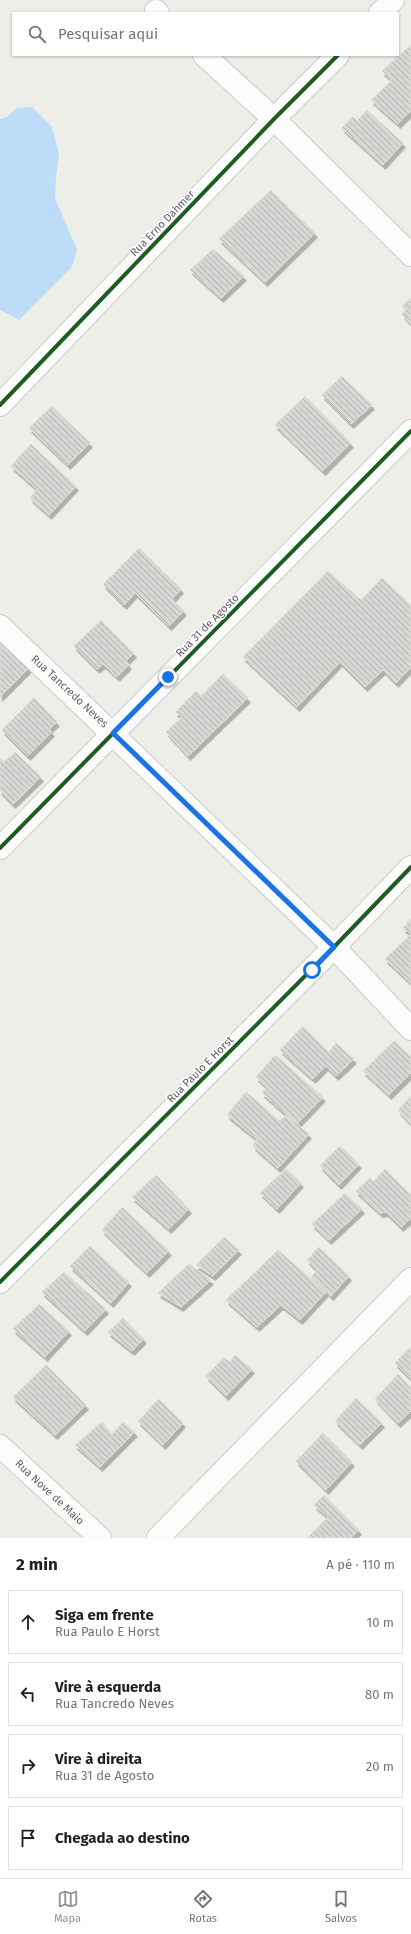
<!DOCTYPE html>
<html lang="pt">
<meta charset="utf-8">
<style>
body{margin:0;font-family:"Fira Sans",sans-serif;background:#f2f2f2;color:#202124}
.stop{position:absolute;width:12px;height:12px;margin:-9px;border:3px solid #1a73e8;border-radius:50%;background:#fff}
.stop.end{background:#1a73e8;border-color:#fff;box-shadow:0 1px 4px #0008}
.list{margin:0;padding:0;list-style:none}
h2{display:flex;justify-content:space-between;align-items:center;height:52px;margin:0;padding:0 16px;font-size:17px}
h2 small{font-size:13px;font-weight:400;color:#757577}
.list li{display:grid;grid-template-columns:26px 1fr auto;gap:12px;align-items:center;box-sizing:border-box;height:64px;margin:0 8px 8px;padding:0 8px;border:1px solid #e0e0e0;border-radius:0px}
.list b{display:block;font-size:15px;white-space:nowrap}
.list p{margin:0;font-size:13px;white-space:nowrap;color:#757577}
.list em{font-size:13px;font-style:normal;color:#757577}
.icon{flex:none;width:22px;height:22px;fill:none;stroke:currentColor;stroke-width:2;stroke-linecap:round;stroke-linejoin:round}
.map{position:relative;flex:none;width:411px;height:1538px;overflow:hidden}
.search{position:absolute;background:#fff;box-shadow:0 1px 3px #0004;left:12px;right:12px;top:12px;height:44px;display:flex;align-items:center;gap:10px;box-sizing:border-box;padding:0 14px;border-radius:0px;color:#757577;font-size:15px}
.sheet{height:340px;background:#fff}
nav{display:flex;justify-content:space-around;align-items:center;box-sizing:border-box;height:56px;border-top:1px solid #e0e0e0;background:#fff;font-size:11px;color:#757577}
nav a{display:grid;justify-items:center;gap:2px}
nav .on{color:#909294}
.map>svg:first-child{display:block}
</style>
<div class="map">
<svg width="411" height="1538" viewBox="0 0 411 1538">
<defs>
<pattern id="building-back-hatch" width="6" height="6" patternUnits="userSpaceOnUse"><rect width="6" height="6" fill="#d8d7d4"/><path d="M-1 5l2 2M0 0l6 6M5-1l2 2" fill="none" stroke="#b2b2b0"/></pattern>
<filter id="shadow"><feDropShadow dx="2.5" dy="4.5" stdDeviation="0" flood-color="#0004"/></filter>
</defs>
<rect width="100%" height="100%" fill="#eeeee9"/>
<!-- water -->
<path fill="#bddcf8" d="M32 107 52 127 59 154 56 177 55 198 77 250 72 267 19 320 0 310V119L7 117 17 108Z"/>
<!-- building -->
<g fill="url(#building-back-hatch)" stroke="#dedcd8" filter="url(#shadow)">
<path d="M411 45V111L398 124 371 100 392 80 382 71Z"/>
<path d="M367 110 403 143 383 165 342 128 353 117 357 121Z"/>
<path d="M271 190 315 233 265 282 219 239Z"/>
<path d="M213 249 244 276 221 298 190 270Z"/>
<path d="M411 298V324L402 314 406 310 402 306Z"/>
<path d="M342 376 372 405 351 424 322 395Z"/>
<path d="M305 396 351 443 323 471 275 425Z"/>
<path d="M52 406 90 443 68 465 29 428Z"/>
<path d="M31 444 76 486 49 515 30 498 37 489 11 466Z"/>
<path d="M139 548 181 589 172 599 184 611 169 626 135 593 124 605 103 584Z"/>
<path d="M328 571 361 600 382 578 411 605V667L396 683 383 670 365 687 340 662 297 707 243 657Z"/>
<path d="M101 620 134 653 126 661 129 665 117 677 103 664 97 669 74 646Z"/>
<path d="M0 637 31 666 0 697Z"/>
<path d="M223 674 248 698 188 756 166 732 182 717 175 712 196 691 201 696Z"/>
<path d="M34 698 57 722 49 729 52 732 28 756 2 730Z"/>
<path d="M15 752 41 777 13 804 0 791V758L4 762Z"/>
<path d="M411 919V983L385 959 411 934 403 928Z"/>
<path d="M303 1026 329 1052 336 1043 354 1059 336 1076 326 1066 313 1079 280 1050Z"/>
<path d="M394 1041 411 1057V1073L389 1095 363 1071Z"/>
<path d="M275 1055 323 1097 297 1124 262 1093 267 1087 256 1077Z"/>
<path d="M246 1092 280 1121 286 1115 309 1134 278 1168 253 1146 257 1139 227 1115Z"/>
<path d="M411 1096V1124L398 1110Z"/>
<path d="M340 1146 359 1164 339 1185 320 1166Z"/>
<path d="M286 1169 301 1183 277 1209 260 1193Z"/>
<path d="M385 1169 411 1195V1209L409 1212 411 1213V1218L401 1227 386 1212 380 1213 356 1191 370 1178 373 1182Z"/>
<path d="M156 1175 189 1209 169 1229 132 1197Z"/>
<path d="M345 1193 362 1209 329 1240 312 1224Z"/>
<path d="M122 1207 169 1251 147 1273 102 1230Z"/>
<path d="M224 1237 239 1250 213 1276 196 1265Z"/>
<path d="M90 1246 129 1282 111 1303 70 1266Z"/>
<path d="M319 1247 349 1276 331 1296 311 1277 317 1270 307 1260Z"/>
<path d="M278 1250 326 1292 300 1320 281 1305 257 1327 226 1300Z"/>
<path d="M189 1264 211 1280 181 1307 158 1293Z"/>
<path d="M64 1272 106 1309 85 1331 42 1292Z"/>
<path d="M39 1304 69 1331 45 1357 13 1329Z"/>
<path d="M123 1318 144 1339 132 1351 108 1332Z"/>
<path d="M411 1347V1379L395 1363Z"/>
<path d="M235 1355 252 1369 226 1396 206 1376 224 1358 230 1362Z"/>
<path d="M46 1365 86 1405 55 1435 13 1397Z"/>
<path d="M398 1374 411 1388V1411L398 1423 375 1399Z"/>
<path d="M356 1398 382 1423 360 1445 335 1421Z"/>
<path d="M159 1399 183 1423 163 1445 138 1421Z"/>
<path d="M102 1422 112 1434 123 1422 135 1432 100 1467 75 1445Z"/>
<path d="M323 1433 352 1462 326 1490 296 1461Z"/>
<path d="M324 1495 359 1530 351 1538H307L328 1517 314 1505Z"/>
</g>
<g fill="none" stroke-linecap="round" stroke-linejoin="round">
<!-- minor casing -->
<g stroke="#cbcbcb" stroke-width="24">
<g id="minor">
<path d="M156 11 158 13"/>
<path d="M204 55 274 119 411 255"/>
<path d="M0 626 334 947 411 1029"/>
<path d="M0 848 411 431"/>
<path d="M0 1282 334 947 411 867"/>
<path d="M0 1446 100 1538"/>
<path d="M158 1538 411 1279"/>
</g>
</g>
<!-- tertiary casing -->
<g stroke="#cbcbcb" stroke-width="24">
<g id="tertiary">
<path d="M380 13 393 0"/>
<path d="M0 405 274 119 338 55"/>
</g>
</g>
<!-- minor -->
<use href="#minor" stroke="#fcfcfc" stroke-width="22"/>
<!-- tertiary -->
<use href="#tertiary" stroke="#fcfcfc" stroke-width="22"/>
<!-- cycleway casing -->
<g stroke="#fff" stroke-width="6">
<g id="cycleway">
<path d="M0 405 274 119 338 55"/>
<path d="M0 848 411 431"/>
<path d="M0 1282 334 947 411 867"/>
</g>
</g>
<!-- cycleway -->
<use href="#cycleway" stroke="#1b5e20" stroke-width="4"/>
</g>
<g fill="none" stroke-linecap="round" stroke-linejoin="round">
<!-- route -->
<path stroke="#1a73e8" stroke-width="5" d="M168 677 113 733 334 947 312 970"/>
</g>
<g text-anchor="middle" stroke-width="3" stroke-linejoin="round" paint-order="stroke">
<!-- street labels -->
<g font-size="11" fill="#5e6167" stroke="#fff">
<text transform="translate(162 223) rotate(-46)" y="4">Rua Erno Dahmer</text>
<text transform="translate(207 625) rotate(-45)" y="4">Rua 31 de Agosto</text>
<text transform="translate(70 691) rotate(43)" y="4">Rua Tancredo Neves</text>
<text transform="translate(200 1069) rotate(-45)" y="4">Rua Paulo E Horst</text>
<text transform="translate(50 1492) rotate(43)" y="4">Rua Nove de Maio</text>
</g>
</g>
</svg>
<div class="stop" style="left:312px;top:970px"></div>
<div class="stop end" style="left:168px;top:677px"></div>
<div class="search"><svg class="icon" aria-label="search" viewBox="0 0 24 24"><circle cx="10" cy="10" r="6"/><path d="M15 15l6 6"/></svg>Pesquisar aqui</div>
</div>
<section class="sheet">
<h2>2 min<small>A pé · 110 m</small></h2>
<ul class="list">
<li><svg class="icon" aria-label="ahead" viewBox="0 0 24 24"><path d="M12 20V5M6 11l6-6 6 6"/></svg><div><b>Siga em frente</b><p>Rua Paulo E Horst</p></div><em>10 m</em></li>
<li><svg class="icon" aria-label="left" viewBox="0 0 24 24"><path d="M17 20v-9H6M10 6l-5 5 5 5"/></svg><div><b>Vire à esquerda</b><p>Rua Tancredo Neves</p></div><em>80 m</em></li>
<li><svg class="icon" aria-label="right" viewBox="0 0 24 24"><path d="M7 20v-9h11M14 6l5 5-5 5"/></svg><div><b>Vire à direita</b><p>Rua 31 de Agosto</p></div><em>20 m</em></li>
<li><svg class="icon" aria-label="arrive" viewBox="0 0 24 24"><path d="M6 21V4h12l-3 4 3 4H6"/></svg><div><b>Chegada ao destino</b></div></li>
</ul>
</section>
<nav>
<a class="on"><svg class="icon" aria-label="map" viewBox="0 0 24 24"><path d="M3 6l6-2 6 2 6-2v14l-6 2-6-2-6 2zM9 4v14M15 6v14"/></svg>Mapa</a>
<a><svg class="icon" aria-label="directions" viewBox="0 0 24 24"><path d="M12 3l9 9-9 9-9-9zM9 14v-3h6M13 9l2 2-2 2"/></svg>Rotas</a>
<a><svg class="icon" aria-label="saved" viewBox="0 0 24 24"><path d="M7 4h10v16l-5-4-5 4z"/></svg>Salvos</a>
</nav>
